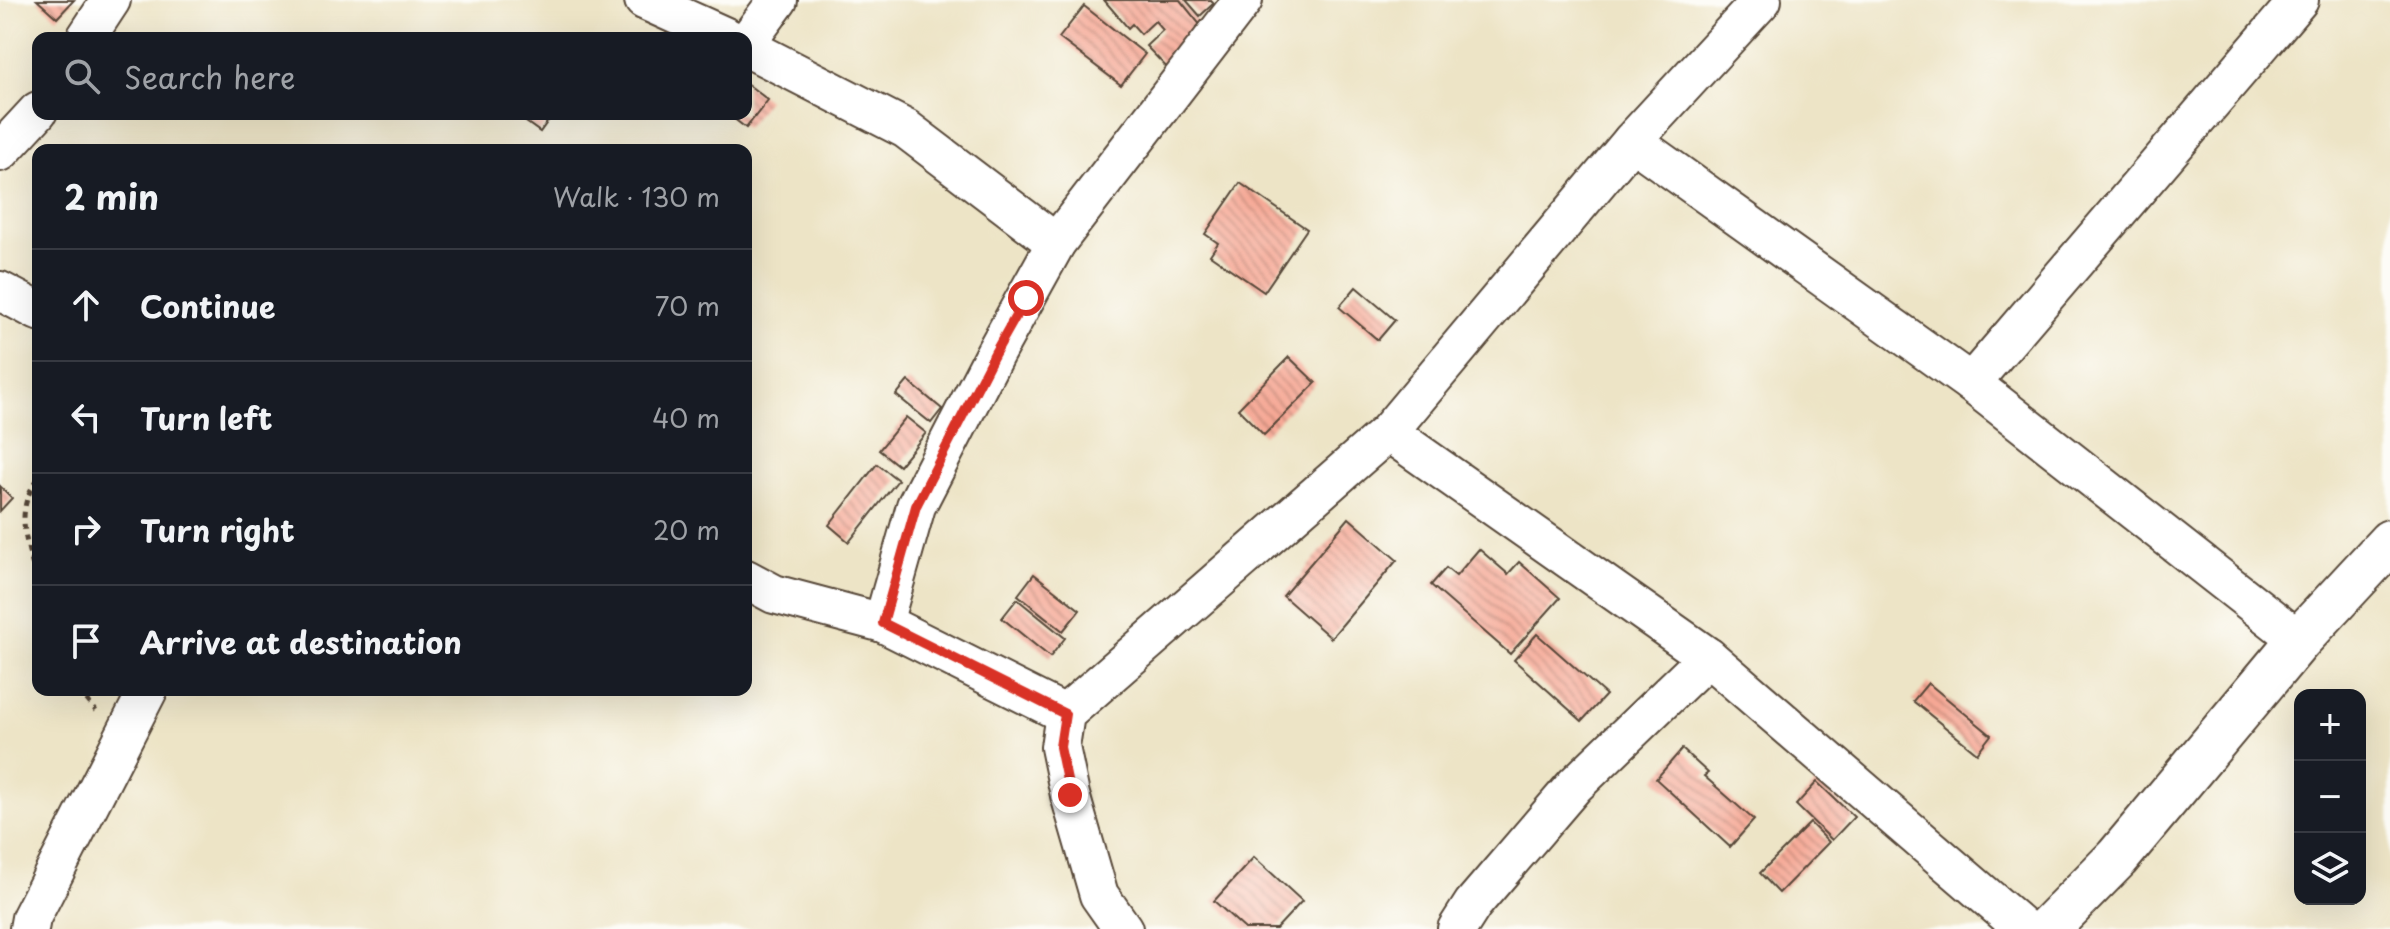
<!DOCTYPE html>
<meta charset="utf-8">
<style>
body{margin:0;font-family:"Playpen Sans",sans-serif;background:#242831;color:#f1f3f6}
.controls{position:absolute;right:24px;bottom:24px;display:grid;overflow:hidden;border-radius:16px;box-shadow:0 8px 32px #0002}
.controls button{width:72px;height:72px;display:grid;place-items:center;padding:0;border:0;border-bottom:2px solid #363941;background:#171b24;color:#f1f3f6;font:40px sans-serif}
.stop{position:absolute;width:24px;height:24px;margin:-18px;border:6px solid #d93025;border-radius:50%;background:#fff}
.stop.end{background:#d93025;border-color:#fff;box-shadow:0 2px 8px #0008}
.list{margin:0;padding:0;list-style:none}
h2{display:flex;justify-content:space-between;align-items:center;height:104px;margin:0;padding:0 32px;font-size:34px}
h2 small{font-size:26px;font-weight:400;color:#9ea1a6}
.list li{display:grid;grid-template-columns:52px 1fr auto;gap:24px;align-items:center;box-sizing:border-box;height:112px;padding:0 32px;border-top:2px solid #363941}
.list b{display:block;font-size:30px;white-space:nowrap}
.list em{font-size:26px;font-style:normal;color:#9ea1a6}
.icon{flex:none;width:44px;height:44px;fill:none;stroke:currentColor;stroke-width:2;stroke-linecap:round;stroke-linejoin:round}
.map{position:relative;flex:none;width:2390px;height:929px;overflow:hidden}
.search{position:absolute;background:#171b24;box-shadow:0 8px 32px #0002;left:32px;top:32px;width:720px;height:88px;display:flex;align-items:center;gap:20px;box-sizing:border-box;padding:0 28px;border-radius:16px;color:#9ea1a6;font-size:30px}
.panel{position:absolute;background:#171b24;box-shadow:0 8px 32px #0002;left:32px;top:144px;width:720px;height:552px;border-radius:16px}
.map>svg:first-child{display:block}
</style>
<div class="map">
<svg width="2390" height="929" viewBox="0 0 2390 929">
<defs>
<pattern id="building-back-hatch" width="6" height="6" patternUnits="userSpaceOnUse" patternTransform="scale(2)"><rect width="6" height="6" fill="#f6a895"/><path d="M-1 5l2 2M0 0l6 6M5-1l2 2" fill="none" stroke="#c88979"/></pattern>
</defs>
<rect width="100%" height="100%" fill="#fdfcf7"/>
<filter id="ink" filterUnits="userSpaceOnUse"><feTurbulence type="fractalNoise" baseFrequency=".0125" numOctaves="2"/><feDisplacementMap in="SourceGraphic" scale="16" xChannelSelector="R" yChannelSelector="G"/><feConvolveMatrix kernelMatrix="1 2 1 2 8 2 1 2 1" color-interpolation-filters="sRGB"/></filter>
<filter id="wash" filterUnits="userSpaceOnUse"><feTurbulence type="fractalNoise" baseFrequency=".006" numOctaves="4" result="noise"/><feDisplacementMap in="SourceGraphic" scale="32" xChannelSelector="R" yChannelSelector="G"/><feGaussianBlur stdDeviation="1.8" result="paint"/><feColorMatrix in="noise" values="0 0 0 0 0 0 0 0 0 0 0 0 0 0 0 0 0 1.4 0 .05"/><feComposite in="paint" operator="in"/></filter>
<g filter="url(#wash)">
<rect width="100%" height="100%" fill="#ede4c6"/>
<g id="blocks">
<!-- building -->
<g fill="url(#building-back-hatch)">
<path d="M37 0H74L57 18Z"/>
<path d="M1104 0H1180L1206 32 1174 75 1146 46 1163 30 1155 21 1141 34 1132 24 1128 28Z"/>
<path d="M1186 0H1211L1214 3 1200 16Z"/>
<path d="M1084 6 1145 54 1121 85 1059 38Z"/>
<path d="M746 83 768 100 746 128 728 114H746Z"/>
<path d="M515 114H553L540 132Z"/>
<path d="M1240 183 1307 229 1264 292 1210 255 1218 243 1205 234Z"/>
<path d="M1356 287 1395 320 1378 340 1339 307Z"/>
<path d="M1289 357 1316 383 1264 435 1238 409Z"/>
<path d="M908 381 942 409 931 423 896 395Z"/>
<path d="M906 417 926 433 899 466 879 450Z"/>
<path d="M877 464 898 480 849 542 829 525Z"/>
<path d="M0 486 12 498 0 511Z"/>
<path d="M1349 518 1397 560 1331 638 1283 596Z"/>
<path d="M1479 549 1508 574 1519 562 1560 598 1510 654 1431 585 1446 568 1456 576Z"/>
<path d="M1034 574 1080 610 1063 631 1018 595Z"/>
<path d="M1017 599 1065 638 1050 657 1002 618Z"/>
<path d="M1537 634 1606 695 1582 721 1514 660Z"/>
<path d="M1928 683 1991 735 1977 753 1913 701Z"/>
<path d="M1682 749 1708 773 1704 776 1754 820 1730 847 1656 779Z"/>
<path d="M1817 782 1854 817 1832 840 1796 805Z"/>
<path d="M1810 823 1829 842 1779 893 1760 873Z"/>
<path d="M1254 857 1302 901 1276 929H1245L1214 901Z"/>
</g>
</g>
</g>
<g filter="url(#ink)">
<use href="#blocks" fill-opacity="0" stroke="#564637" stroke-width="2"/>
<g fill="none" stroke-linecap="round" stroke-linejoin="round">
<!-- minor casing -->
<g stroke="#564637" stroke-width="42">
<g id="minor">
<path d="M644 0 728 38"/>
<path d="M86 38 111 0"/>
<path d="M746 43 778 0"/>
<path d="M746 47 906 129 1056 243"/>
<path d="M1632 141 1971 383 2299 640"/>
<path d="M0 152 38 111"/>
<path d="M0 291 38 311"/>
<path d="M1971 383 2299 0"/>
<path d="M1388 432 1708 657 2024 929"/>
<path d="M746 579 774 594 883 623 1065 714"/>
<path d="M883 623 916 506 995 353 1056 243 1243 0"/>
<path d="M29 929 31 918 148 690"/>
<path d="M1123 929 1099 895 1070 795 1060 747 1065 714 1388 432 1632 141 1762 0"/>
<path d="M1457 929 1473 904 1575 785 1708 657"/>
</g>
</g>
<!-- tertiary casing -->
<g stroke="#564637" stroke-width="48">
<path id="tertiary" d="M2047 929 2117 858 2299 640 2390 542"/>
</g>
<!-- path -->
<g stroke="#564637" stroke-width="5" stroke-dasharray="6 6" stroke-linecap="butt">
<path d="M38 479C11 513 30 549 38 586"/>
<path d="M79 690 96 711"/>
</g>
<!-- minor -->
<use href="#minor" stroke="#fff" stroke-width="38"/>
<!-- tertiary -->
<use href="#tertiary" stroke="#fff" stroke-width="44"/>
</g>
</g>
<g fill="none" stroke-linecap="round" stroke-linejoin="round" filter="url(#ink)">
<!-- route -->
<path stroke="#d93025" stroke-width="10" d="M1026 298 995 353 916 506 883 623 1065 714 1060 747 1070 795"/>
</g>
</svg>
<div class="controls">
<button>+</button>
<button>−</button>
<button><svg class="icon" aria-label="layers" viewBox="0 0 24 24"><path d="M12 4l9 5-9 5-9-5zM3 14l9 5 9-5"/></svg></button>
</div>
<div class="stop" style="left:1026px;top:298px"></div>
<div class="stop end" style="left:1070px;top:795px"></div>
<div class="search"><svg class="icon" aria-label="search" viewBox="0 0 24 24"><circle cx="10" cy="10" r="6"/><path d="M15 15l6 6"/></svg>Search here</div>
<section class="panel">
<h2>2 min<small>Walk · 130 m</small></h2>
<ul class="list">
<li><svg class="icon" aria-label="ahead" viewBox="0 0 24 24"><path d="M12 20V5M6 11l6-6 6 6"/></svg><div><b>Continue</b></div><em>70 m</em></li>
<li><svg class="icon" aria-label="left" viewBox="0 0 24 24"><path d="M17 20v-9H6M10 6l-5 5 5 5"/></svg><div><b>Turn left</b></div><em>40 m</em></li>
<li><svg class="icon" aria-label="right" viewBox="0 0 24 24"><path d="M7 20v-9h11M14 6l5 5-5 5"/></svg><div><b>Turn right</b></div><em>20 m</em></li>
<li><svg class="icon" aria-label="arrive" viewBox="0 0 24 24"><path d="M6 21V4h12l-3 4 3 4H6"/></svg><div><b>Arrive at destination</b></div></li>
</ul>
</section>
</div>
